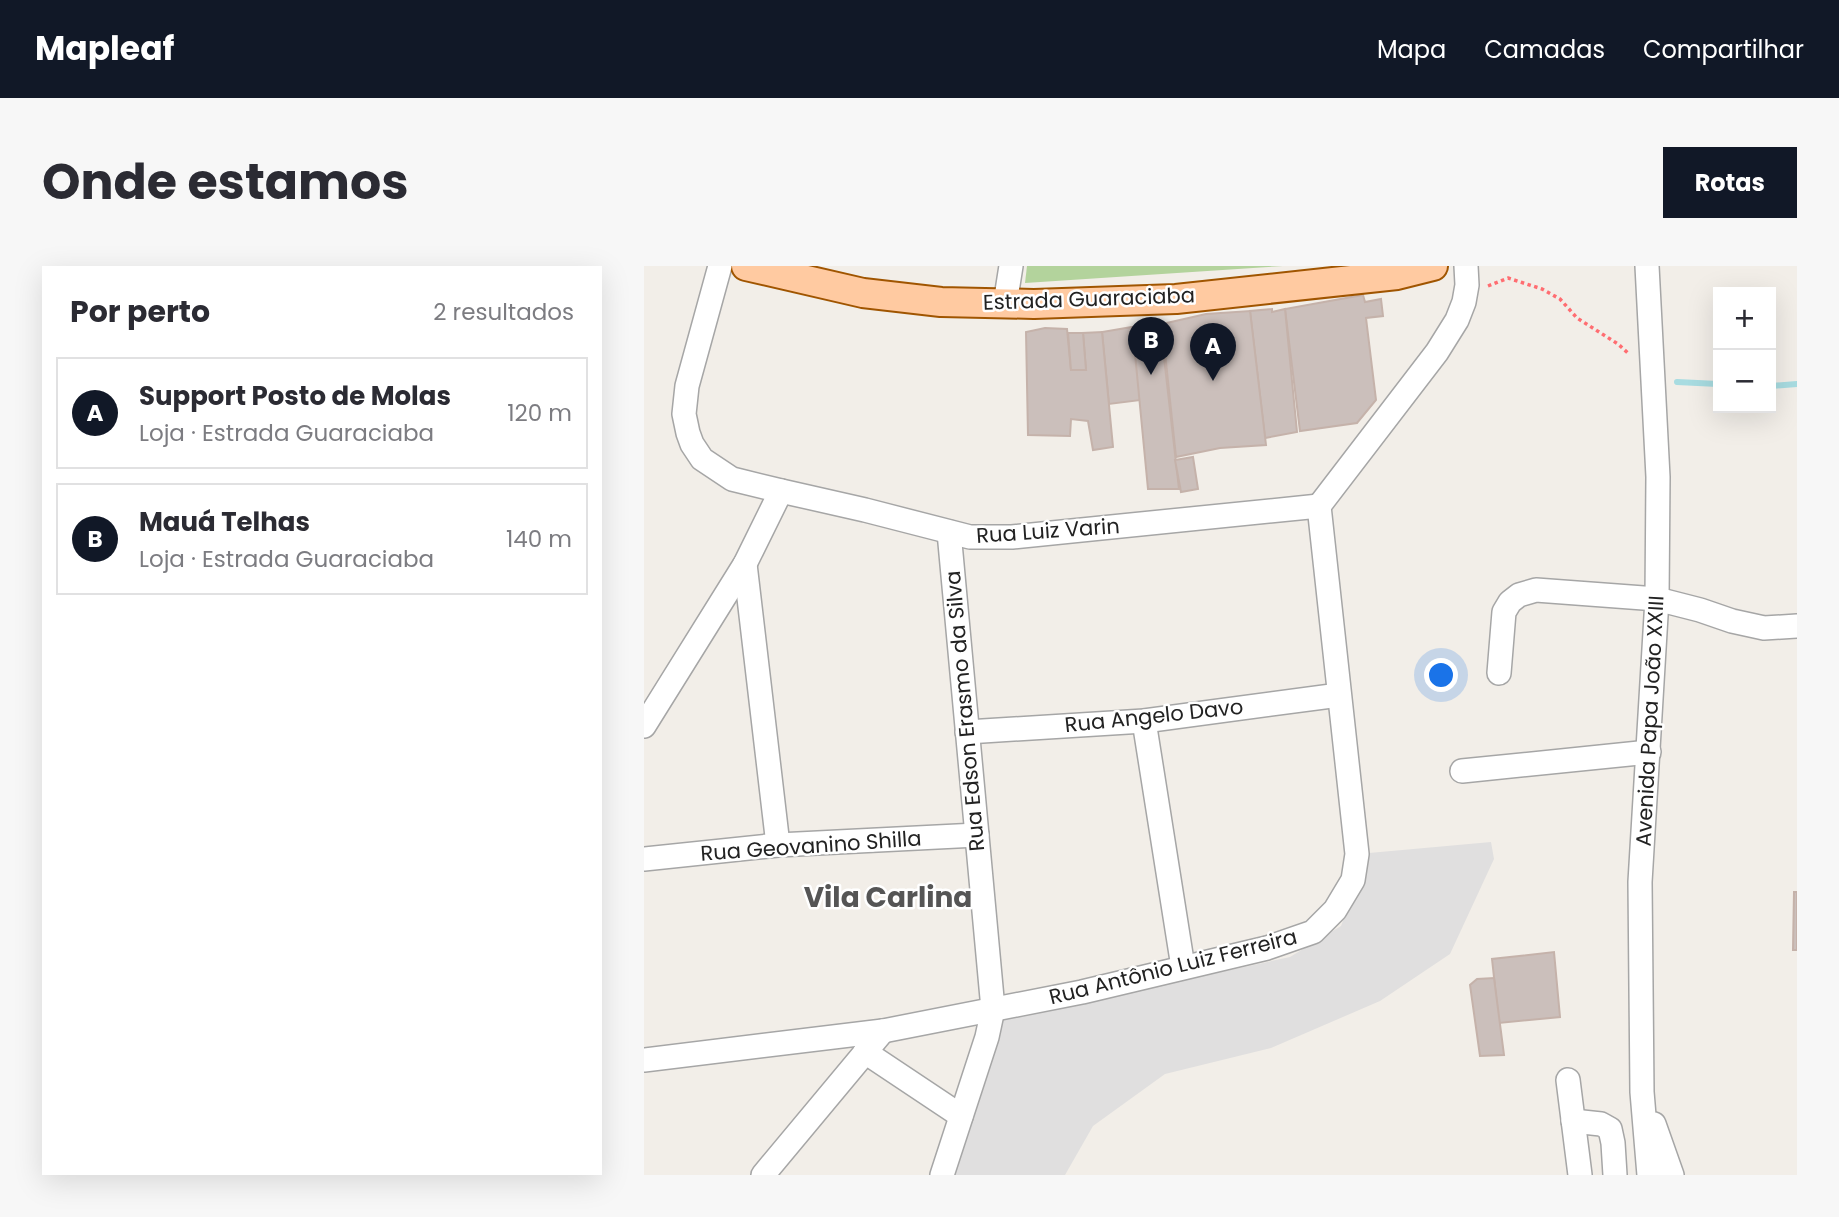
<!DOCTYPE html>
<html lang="pt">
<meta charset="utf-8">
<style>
body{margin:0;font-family:Poppins,sans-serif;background:#f7f7f7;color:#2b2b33}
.controls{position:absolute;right:21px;top:21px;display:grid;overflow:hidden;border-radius:0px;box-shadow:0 7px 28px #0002}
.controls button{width:63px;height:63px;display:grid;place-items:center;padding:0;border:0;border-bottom:2px solid #e1e1e2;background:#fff;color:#2b2b33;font:35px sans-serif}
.you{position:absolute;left:798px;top:410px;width:24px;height:24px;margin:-18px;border:5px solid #fff;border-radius:50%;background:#1a73e8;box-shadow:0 0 0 10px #1a73e833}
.badge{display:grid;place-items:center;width:46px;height:46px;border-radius:50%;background:#111827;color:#fff;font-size:23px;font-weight:700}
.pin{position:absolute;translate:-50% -58px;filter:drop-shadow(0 2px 4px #0008)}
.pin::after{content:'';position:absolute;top:37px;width:24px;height:21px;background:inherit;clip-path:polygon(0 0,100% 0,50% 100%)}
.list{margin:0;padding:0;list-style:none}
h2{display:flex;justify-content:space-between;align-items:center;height:91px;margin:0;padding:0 28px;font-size:30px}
h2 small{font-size:23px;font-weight:400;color:#7c7c81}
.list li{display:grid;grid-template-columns:46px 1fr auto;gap:21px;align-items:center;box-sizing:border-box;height:112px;margin:0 14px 14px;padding:0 14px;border:2px solid #e1e1e2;border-radius:0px}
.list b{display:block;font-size:26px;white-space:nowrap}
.list p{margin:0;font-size:23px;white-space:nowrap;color:#7c7c81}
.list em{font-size:23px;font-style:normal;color:#7c7c81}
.map{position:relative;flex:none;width:1153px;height:909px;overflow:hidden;border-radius:0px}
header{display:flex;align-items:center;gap:42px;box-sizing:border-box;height:98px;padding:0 35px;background:#111827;color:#fff}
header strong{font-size:33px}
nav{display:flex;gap:38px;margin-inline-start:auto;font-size:24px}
.intro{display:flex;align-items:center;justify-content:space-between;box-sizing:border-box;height:168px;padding:0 42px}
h1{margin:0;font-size:49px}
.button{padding:18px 32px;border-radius:0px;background:#111827;color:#fff;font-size:24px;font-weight:700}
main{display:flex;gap:42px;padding:0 42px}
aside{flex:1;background:#fff;border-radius:0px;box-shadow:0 7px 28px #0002}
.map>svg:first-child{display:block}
</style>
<header>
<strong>Mapleaf</strong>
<nav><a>Mapa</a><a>Camadas</a><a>Compartilhar</a></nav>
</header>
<div class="intro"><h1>Onde estamos</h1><a class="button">Rotas</a></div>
<main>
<aside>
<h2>Por perto<small>2 resultados</small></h2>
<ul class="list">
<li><span class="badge">A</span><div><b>Support Posto de Molas</b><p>Loja · Estrada Guaraciaba</p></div><em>120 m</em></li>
<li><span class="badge">B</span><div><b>Mauá Telhas</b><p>Loja · Estrada Guaraciaba</p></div><em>140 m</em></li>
</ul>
</aside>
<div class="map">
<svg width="1153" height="909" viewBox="0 0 1153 909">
<rect width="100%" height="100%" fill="#f2eee8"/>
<!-- residential -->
<path fill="#e0dfdf" d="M847 576 850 593 806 688 736 735 627 782 521 808 449 860 421 909H309L356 754 646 691 697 660 725 587Z"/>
<!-- forest -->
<path fill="#b3d39c" d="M383 0H639L381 17Z"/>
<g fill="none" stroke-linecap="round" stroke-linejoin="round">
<!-- stream -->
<g stroke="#a8dce1" stroke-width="6">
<path d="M1033 116 1074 118"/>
<path d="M1127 120 1153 118"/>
</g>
</g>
<!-- building -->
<g fill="#cbbfbb" stroke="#c5b2aa" stroke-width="2">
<path d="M719 29 721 36 737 33 739 50 722 52 732 134 713 157 656 165 641 43Z"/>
<path d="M628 43V46L641 43 653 166 621 172 606 45Z"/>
<path d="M606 45 622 179 576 182 532 191 518 58 562 48Z"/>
<path d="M488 61 497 134 465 138 458 66Z"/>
<path d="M401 62 423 63 427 104H442L439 67 458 66 469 181 449 184 444 155 427 153 426 170 384 169 382 66Z"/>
<path d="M517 65 535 223H504L489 67Z"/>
<path d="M424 67H439L442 104H427Z"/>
<path d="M549 191 554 223 537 226 531 194Z"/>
<path d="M1150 626H1153V684H1149Z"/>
<path d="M910 686 916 751 855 757 848 693Z"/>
<path d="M850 712 860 789 836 790 826 719 833 713Z"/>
</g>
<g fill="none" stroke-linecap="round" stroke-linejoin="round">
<!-- minor casing -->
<g stroke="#a6a6a6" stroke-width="26">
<g id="minor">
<path d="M76 0 43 120 40 148 44 167 48 178 58 193 88 213 137 225 221 244 326 271H368L675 240"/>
<path d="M1003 0 1014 211 1013 333 996 616 998 826 1005 909"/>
<path d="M361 38 367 0"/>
<path d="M101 298 134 579"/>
<path d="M855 407 860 346 866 336 875 329 892 324 1013 333 1056 344 1088 355 1120 362 1153 360"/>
<path d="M500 455 539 701"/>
<path d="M0 460 101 298 137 225"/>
<path d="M323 466 500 455 695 429"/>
<path d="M818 505 1005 486"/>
<path d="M0 593 134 579 333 569"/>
<path d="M221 786 317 850"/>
<path d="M0 794 239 765 438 726 623 682 669 666 691 644 709 614 713 588 675 240 793 86 813 54 820 36 823 19 822 0"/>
<path d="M924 814 936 909"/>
<path d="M929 855 957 858 966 863 969 877 971 909"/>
<path d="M1010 858 1028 909"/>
<path d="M119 909 239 765"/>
<path d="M298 909 343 771 349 743 305 266"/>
</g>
</g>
<!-- major casing -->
<g stroke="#a05500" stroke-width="32">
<path id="major" d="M102 0 219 27 297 36 390 38 532 33 753 9 789 0"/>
</g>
<!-- path -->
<path stroke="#ff6d71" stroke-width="3.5" stroke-dasharray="3.5 3.5" stroke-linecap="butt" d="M844 20 864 12 898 23 916 33 933 52 974 78 985 88"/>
<!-- minor -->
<use href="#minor" stroke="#fff" stroke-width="23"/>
<!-- major -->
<use href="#major" stroke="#ffcaa1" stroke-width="28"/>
</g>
<g text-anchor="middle" stroke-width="5" stroke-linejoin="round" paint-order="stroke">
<!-- street labels -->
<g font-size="21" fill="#222" stroke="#fff">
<text transform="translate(445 33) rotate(-2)" y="7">Estrada Guaraciaba</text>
<text transform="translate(404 265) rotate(-4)" y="7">Rua Luiz Varin</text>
<text transform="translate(321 445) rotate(-95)" y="7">Rua Edson Erasmo da Silva</text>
<text transform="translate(510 450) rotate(-6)" y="7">Rua Angelo Davo</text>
<text transform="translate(1006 455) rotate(-87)" y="7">Avenida Papa João XXIII</text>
<text transform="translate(167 580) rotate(-4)" y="7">Rua Geovanino Shilla</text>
<text transform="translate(529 701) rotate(-14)" y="7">Rua Antônio Luiz Ferreira</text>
</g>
<!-- district labels -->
<g font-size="28" font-weight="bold" fill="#555" stroke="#fff">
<text x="244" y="641">Vila Carlina</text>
</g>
</g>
</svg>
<div class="controls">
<button>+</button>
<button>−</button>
</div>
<div class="you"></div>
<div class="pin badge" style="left:569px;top:115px">A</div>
<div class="pin badge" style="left:507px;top:109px">B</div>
</div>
</main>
